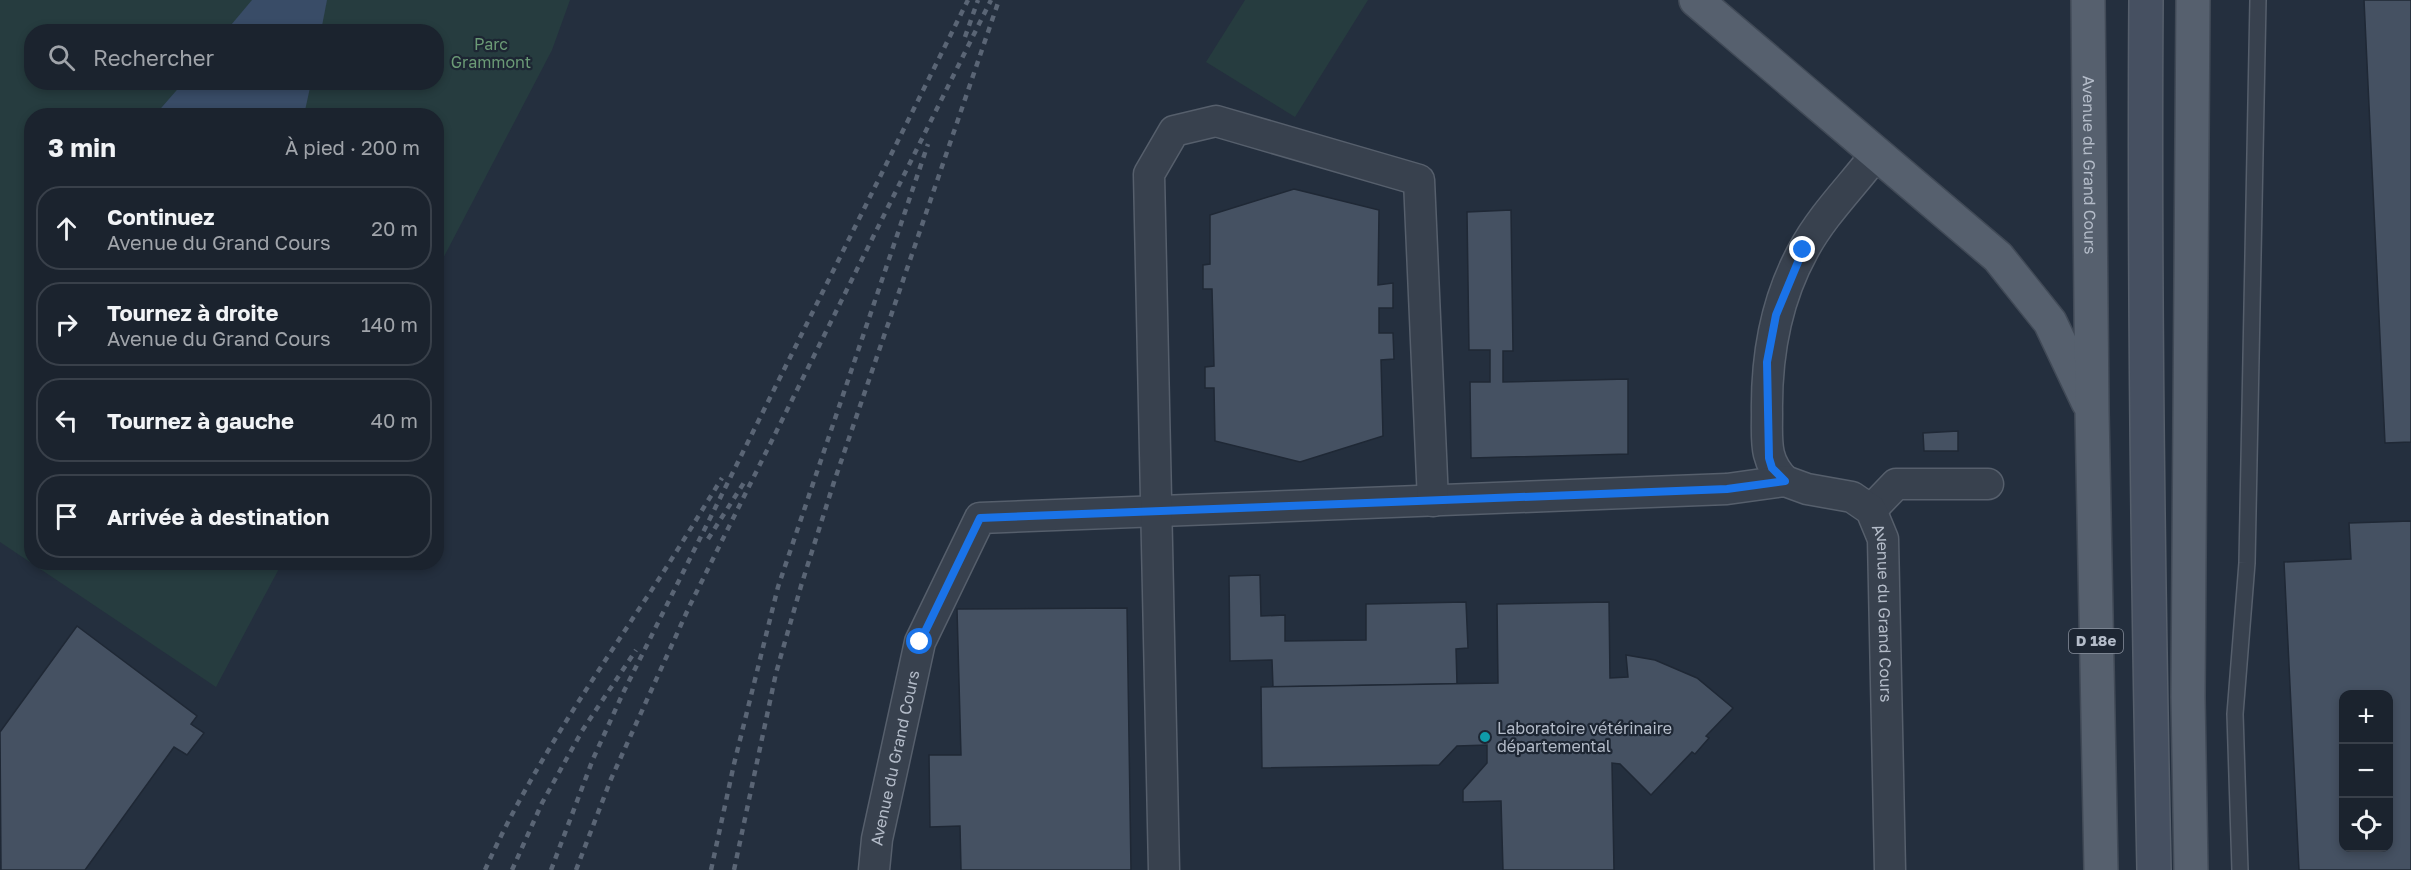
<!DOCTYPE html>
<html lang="fr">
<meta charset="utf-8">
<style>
body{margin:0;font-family:"Golos Text",sans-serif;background:#282f3a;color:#f1f3f6}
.controls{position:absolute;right:18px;bottom:18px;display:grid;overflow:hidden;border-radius:12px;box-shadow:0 3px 9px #0003}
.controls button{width:54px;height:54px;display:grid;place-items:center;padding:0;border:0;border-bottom:2px solid #39404a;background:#1b232e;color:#f1f3f6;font:30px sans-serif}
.stop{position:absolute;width:18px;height:18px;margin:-14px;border:4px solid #1a73e8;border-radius:50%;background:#fff}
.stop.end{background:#1a73e8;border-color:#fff;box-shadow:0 2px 6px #0008}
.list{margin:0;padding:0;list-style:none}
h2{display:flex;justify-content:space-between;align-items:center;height:78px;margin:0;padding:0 24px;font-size:26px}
h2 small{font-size:20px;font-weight:400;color:#a0a4aa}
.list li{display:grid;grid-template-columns:39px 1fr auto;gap:18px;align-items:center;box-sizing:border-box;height:84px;margin:0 12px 12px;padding:0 12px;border:2px solid #39404a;border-radius:24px}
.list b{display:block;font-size:22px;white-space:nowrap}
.list p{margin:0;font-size:20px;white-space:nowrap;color:#a0a4aa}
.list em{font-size:20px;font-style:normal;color:#a0a4aa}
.icon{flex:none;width:33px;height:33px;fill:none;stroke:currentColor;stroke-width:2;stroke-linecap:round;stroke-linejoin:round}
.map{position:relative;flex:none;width:2411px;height:870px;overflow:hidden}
.search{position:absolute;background:#1b232e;box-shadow:0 3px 9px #0003;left:24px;top:24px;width:420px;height:66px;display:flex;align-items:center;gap:15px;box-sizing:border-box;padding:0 21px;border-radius:24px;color:#a0a4aa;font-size:22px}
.panel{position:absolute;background:#1b232e;box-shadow:0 3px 9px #0003;left:24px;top:108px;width:420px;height:462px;border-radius:24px}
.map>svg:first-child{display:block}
</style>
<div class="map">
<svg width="2411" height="870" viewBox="0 0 2411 870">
<rect width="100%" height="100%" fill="#242f3e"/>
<!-- green -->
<g fill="#263c3f" fill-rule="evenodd">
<path d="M0 0H570L552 50 437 270 436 116H32V562L282 563 216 687 0 542ZM32 32H436V82H32Z"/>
<path d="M1245 0H1368L1295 117 1206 62Z"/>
</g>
<!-- water -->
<g fill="#394c67">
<path d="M252 0H327L321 31H226Z"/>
<path d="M183 83V82L311 83 304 115H155Z"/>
</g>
<!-- building -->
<g fill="#455162" stroke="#1f2835" stroke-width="1.5" fill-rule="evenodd">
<path d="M2364 0H2411V442L2385 443Z"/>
<path d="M1294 189 1379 210 1378 285 1393 283V308H1379V333H1393L1394 359 1381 360 1383 436 1300 462 1215 441 1214 388H1205V367L1214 366 1212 289H1203V265L1210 264V215Z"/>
<path d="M1511 210 1513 351H1503V382L1628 379V454L1471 458 1470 382H1490V350H1469L1467 212Z"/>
<path d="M1958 431V451H1924L1923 433Z"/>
<path d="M2411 521V870H2299L2284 562 2351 559 2349 523ZM2344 694H2388V848H2344Z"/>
<path d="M1260 575 1261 616 1285 615V641L1366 640V604L1466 602 1468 648 1456 649 1457 684 1273 687 1272 660 1230 661 1229 576Z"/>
<path d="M1609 602 1610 678 1628 677 1626 655 1655 660 1697 678 1733 708 1706 736 1709 738 1695 754 1692 752 1651 795 1620 764 1612 763 1614 870H1503L1501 801 1463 802V790L1487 763V745L1457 746 1439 765 1262 768 1261 687 1498 683 1497 604Z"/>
<path d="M1127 608 1131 870H961L960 826 930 827 929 755H961L957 609Z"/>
<path d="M77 626 197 716 191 724 204 733 187 755 174 747 85 870H1L0 732Z"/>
</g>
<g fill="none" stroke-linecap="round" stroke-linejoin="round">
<!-- lane casing -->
<g stroke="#565f6c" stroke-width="18">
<path id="lane" d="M2240 870 2235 714 2247 563 2258 0"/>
</g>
<!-- street casing -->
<g stroke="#565f6c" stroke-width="33">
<g id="street">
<path d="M1785 481C1764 461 1767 441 1767 414 1766 356 1775 302 1803 251 1822 215 1853 185 1877 153"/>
<path d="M1871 510 1896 484H1988"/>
<path id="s1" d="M874 870 877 839 920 642 980 518 1727 489 1785 481 1807 489 1852 497 1871 510 1883 539 1890 870"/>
<path d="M1164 870 1149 174 1174 131 1216 121 1419 180 1433 501"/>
</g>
</g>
<!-- secondary casing -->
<g stroke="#565f6c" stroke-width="36">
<path id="secondary" d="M2146 0C2144 290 2148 580 2154 870"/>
</g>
<!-- primary casing -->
<g stroke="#414a57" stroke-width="36">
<g id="primary">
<path d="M1696 0 1998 257 2050 322 2088 402"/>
<path id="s2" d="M2088 0 2092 411 2101 870"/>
<path d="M2191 870 2188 697 2193 0"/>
</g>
</g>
<!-- lane -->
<use href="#lane" stroke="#38414e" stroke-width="15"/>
<!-- street -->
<use href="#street" stroke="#38414e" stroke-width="30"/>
<!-- secondary -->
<use href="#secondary" stroke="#465061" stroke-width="33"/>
<!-- primary -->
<use href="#primary" stroke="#56606e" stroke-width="33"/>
<!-- rail -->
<g stroke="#5a6575" stroke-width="4.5" stroke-dasharray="6 6" stroke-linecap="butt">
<path d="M965 37 978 0"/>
<path d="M708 539 745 481"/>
<path d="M485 870C526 778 582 696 637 612 667 568 694 523 722 478"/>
<path d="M512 870 542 803 582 731 636 650"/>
<path d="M551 870 593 759 623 693 968 0"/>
<path d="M576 870 611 779 690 605 991 0"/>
<path d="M711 870 734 764 778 587 928 144"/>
<path d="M734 870 776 673 801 586 834 482 999 0"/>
</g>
</g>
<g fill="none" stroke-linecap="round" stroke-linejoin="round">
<!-- route -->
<path stroke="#1a73e8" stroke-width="8" d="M920 642 980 518 1727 489 1785 481 1772 468 1769 458 1767 362 1776 315 1803 250"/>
</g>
<!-- markers -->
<circle fill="#0f9aa8" stroke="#1d2633" stroke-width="2" cx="1485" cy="737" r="6"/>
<g text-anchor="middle" stroke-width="4.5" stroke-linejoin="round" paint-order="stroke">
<!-- shield labels -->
<rect fill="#1d2633" stroke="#878f9c" stroke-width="1.5" x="2069" y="629" width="54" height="24" rx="4.5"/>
<g font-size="15" font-weight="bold" fill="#b4bcc9">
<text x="2096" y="646">D 18e</text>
</g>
<!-- park labels -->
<g font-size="16" fill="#6b9a76" stroke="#1d2633">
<text x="491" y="50">Parc<tspan x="491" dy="18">Grammont</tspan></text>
</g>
<!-- street labels -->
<g font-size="16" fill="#b4bcc9" stroke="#1d2633">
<text dy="6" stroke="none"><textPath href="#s2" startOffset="165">Avenue du Grand Cours</textPath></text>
<text dy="6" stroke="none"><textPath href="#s1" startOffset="1374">Avenue du Grand Cours</textPath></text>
<text dy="6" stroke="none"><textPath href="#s1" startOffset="114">Avenue du Grand Cours</textPath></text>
</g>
<!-- poi labels -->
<g font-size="16" fill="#b4bcc9" stroke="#1d2633" text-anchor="start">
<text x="1497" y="734">Laboratoire vétérinaire<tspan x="1497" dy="18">départemental</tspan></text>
</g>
</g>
</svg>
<div class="controls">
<button>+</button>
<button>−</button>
<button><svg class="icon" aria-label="locate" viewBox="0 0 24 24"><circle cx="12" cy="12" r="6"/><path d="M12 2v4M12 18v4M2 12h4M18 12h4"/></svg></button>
</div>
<div class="stop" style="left:920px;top:642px"></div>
<div class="stop end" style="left:1803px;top:250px"></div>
<div class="search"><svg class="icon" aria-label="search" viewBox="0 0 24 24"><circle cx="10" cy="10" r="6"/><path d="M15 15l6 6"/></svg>Rechercher</div>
<section class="panel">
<h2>3 min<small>À pied · 200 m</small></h2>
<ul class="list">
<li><svg class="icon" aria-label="ahead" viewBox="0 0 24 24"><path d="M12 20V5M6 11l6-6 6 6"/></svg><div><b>Continuez</b><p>Avenue du Grand Cours</p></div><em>20 m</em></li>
<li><svg class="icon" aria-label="right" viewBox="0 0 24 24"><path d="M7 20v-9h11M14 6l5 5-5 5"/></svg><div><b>Tournez à droite</b><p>Avenue du Grand Cours</p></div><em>140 m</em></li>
<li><svg class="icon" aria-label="left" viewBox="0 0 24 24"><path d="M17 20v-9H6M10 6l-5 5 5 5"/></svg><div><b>Tournez à gauche</b></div><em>40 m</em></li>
<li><svg class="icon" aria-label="arrive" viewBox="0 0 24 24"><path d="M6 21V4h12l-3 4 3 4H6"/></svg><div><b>Arrivée à destination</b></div></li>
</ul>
</section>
</div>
